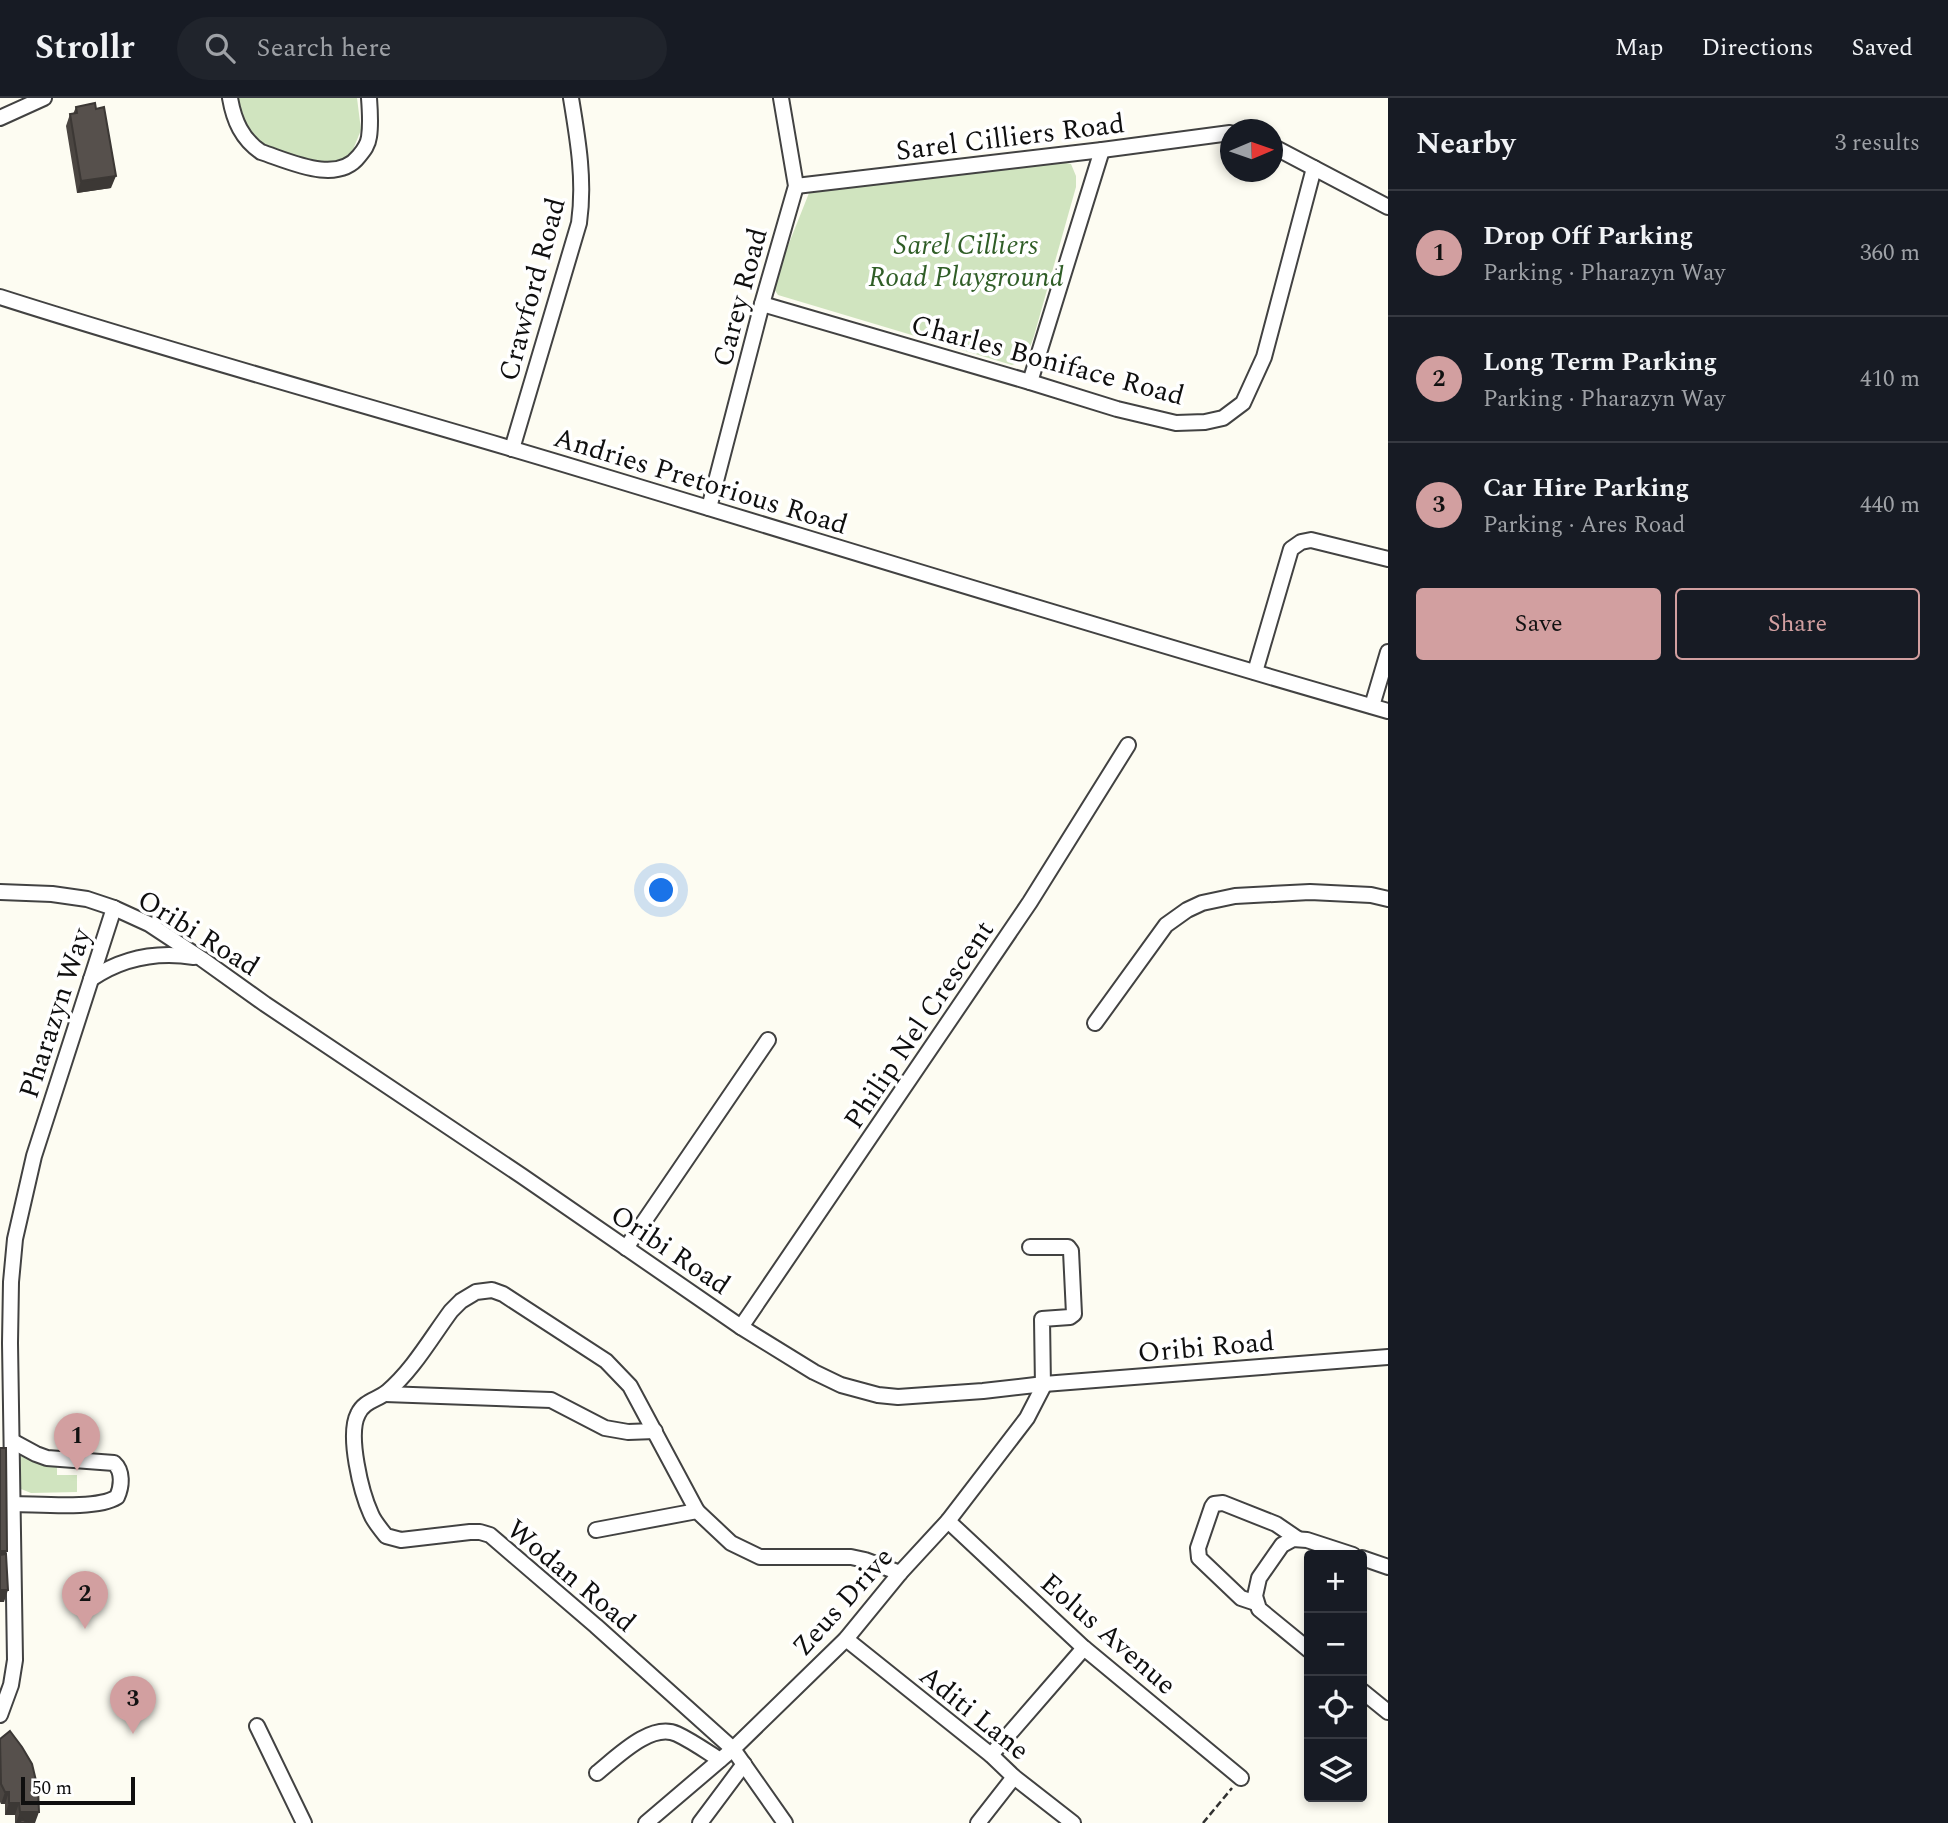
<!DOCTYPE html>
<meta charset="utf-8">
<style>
body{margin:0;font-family:Spectral,serif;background:#20242c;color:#f1f3f6}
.controls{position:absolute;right:21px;bottom:21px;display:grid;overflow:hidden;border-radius:7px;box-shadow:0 4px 10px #0003}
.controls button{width:63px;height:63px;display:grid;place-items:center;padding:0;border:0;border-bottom:2px solid #363941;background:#171b24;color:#f1f3f6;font:35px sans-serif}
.compass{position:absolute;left:1220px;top:21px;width:63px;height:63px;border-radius:50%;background:#171b24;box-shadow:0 4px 10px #0003;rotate:88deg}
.scale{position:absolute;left:21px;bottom:18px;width:114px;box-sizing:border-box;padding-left:7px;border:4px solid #0f0f0f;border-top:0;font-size:19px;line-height:24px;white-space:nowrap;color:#0f0f0f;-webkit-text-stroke:5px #fff;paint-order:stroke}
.you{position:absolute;left:662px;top:793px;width:24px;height:24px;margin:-18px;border:5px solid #fff;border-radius:50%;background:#1a73e8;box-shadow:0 0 0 10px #1a73e833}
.badge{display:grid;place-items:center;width:46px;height:46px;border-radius:50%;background:#d29fa0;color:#111;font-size:23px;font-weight:700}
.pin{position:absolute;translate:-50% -58px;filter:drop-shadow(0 2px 4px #0008)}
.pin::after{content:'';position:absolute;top:37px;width:24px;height:21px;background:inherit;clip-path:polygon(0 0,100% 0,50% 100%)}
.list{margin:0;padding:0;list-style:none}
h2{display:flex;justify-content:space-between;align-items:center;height:91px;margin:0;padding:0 28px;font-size:30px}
h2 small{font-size:23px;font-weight:400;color:#9ea1a6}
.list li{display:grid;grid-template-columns:46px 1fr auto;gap:21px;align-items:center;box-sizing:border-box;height:126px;padding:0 28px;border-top:2px solid #363941}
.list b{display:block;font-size:26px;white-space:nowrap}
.list p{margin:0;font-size:23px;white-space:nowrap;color:#9ea1a6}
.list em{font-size:23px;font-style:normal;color:#9ea1a6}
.actions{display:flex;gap:14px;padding:21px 28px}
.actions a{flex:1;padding:16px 0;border:2px solid #d29fa0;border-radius:7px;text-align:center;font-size:24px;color:#d29fa0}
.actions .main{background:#d29fa0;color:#111}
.icon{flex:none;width:38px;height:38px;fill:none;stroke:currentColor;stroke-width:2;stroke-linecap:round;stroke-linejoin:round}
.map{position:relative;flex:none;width:1388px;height:1725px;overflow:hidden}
header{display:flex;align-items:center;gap:42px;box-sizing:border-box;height:98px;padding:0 35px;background:#171b24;border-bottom:2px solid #363941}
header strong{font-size:33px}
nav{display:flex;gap:38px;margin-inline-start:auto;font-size:24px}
.search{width:490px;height:63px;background:#20242c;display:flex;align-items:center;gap:18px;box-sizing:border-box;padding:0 24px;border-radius:38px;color:#9ea1a6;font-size:26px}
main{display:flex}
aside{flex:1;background:#171b24}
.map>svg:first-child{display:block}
</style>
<header>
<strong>Strollr</strong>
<div class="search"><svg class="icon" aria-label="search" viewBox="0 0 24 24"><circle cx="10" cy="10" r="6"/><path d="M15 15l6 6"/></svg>Search here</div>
<nav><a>Map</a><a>Directions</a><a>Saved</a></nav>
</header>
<main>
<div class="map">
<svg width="1388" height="1725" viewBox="0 0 1388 1725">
<rect width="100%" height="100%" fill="#fdfcf2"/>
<!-- green -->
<g fill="#d0e4bf">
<path d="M235 0H357L361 32 350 59 336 67 316 66 257 48 239 26Z"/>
<path d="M1057 63 1071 66 1076 78V89L1034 238C1029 252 1027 262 1012 267L778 197 772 188 809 95Z"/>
<path d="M20 1357 37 1362 57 1366V1377H77V1394L31 1395 21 1391Z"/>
</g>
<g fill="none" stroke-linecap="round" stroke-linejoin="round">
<!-- minor casing -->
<g stroke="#424242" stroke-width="18">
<g id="minor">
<path d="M230 0C234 23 242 41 261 54 289 63 337 87 359 58 364 52 368 47 369 39 371 26 370 13 369 0"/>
<path d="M0 20 44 0"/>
<path d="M1272 48 1388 109"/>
<path d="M796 88 1102 52 1230 35"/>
<path d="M0 199C197 262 396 315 593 375 858 455 1122 537 1388 613"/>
<path d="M762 206 1030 284 1117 311 1176 325 1205 324 1223 320 1243 305 1264 259 1314 70"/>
<path d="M1030 284 1102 52"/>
<path d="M512 351 579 125C585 83 578 42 571 0"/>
<path d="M709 410 762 206 796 88 781 0"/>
<path d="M1255 574 1291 451 1301 444 1311 442 1388 461"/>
<path d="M1372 608 1388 554"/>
<path d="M0 794 52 796 87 801 114 810 149 826 202 861 265 906 522 1078 741 1229 814 1274 841 1287 878 1297 898 1299 983 1293 1044 1286 1388 1259"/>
<path d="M91 881C122 860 156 853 194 859"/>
<path d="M1095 925 1166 827 1187 812 1202 805 1235 798 1310 794 1371 797 1388 801"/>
<path d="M626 1150 768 942"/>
<path d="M741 1229 1030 804 1128 647"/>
<path d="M385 1296 551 1302 605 1330 628 1334 655 1333"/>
<path d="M12 1343 36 1356 47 1360 114 1365C123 1373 122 1388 117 1399 97 1412 38 1406 13 1406"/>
<path d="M697 1413 630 1288 606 1263 503 1196 492 1192 476 1194 461 1203 451 1213C431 1240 413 1272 387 1294 377 1302 364 1303 358 1316 347 1337 361 1394 371 1416 374 1424 381 1431 386 1438L401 1442 470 1434H480L490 1437 596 1528 733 1651 785 1725"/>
<path d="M948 1423 1084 1550 1241 1680"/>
<path d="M596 1432 697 1413 731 1445 760 1459H851L865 1462 900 1475"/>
<path d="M1362 1460 1388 1469"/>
<path d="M1256 1505 1241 1500 1199 1460 1198 1450 1212 1409 1214 1406 1223 1405 1276 1426 1298 1441"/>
<path d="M846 1541 991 1657 1014 1679 1073 1725"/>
<path d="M1309 1552 1259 1511 1255 1498 1259 1480 1282 1447 1293 1441 1307 1442 1353 1457"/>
<path d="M1362 1593 1388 1614"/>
<path d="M0 1617 11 1587 15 1562 10 1245 11 1184 15 1141 34 1058 114 810"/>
<path d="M257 1628 304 1725"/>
<path d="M991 1657 1084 1550"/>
<path d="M597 1675C617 1659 651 1624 677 1636 692 1643 706 1653 720 1662"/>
<path d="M646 1725 733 1651 846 1541 900 1475 948 1423 1027 1320 1043 1289 1042 1221 1070 1219 1074 1216 1071 1153 1068 1149H1030"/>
<path d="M700 1725 744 1666"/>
<path d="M978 1725 1014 1679"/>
</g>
</g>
<!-- path -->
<path stroke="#313131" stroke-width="2.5" stroke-dasharray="7 3.5" stroke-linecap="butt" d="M1203 1725 1232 1690"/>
<!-- minor -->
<use href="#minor" stroke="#fff" stroke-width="14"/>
</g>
<!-- wall -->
<g fill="#4a4541">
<path d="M76 9 111 90 77 95 66 28 70 16H73Z"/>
<path d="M0 1641 35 1725H15V1717H5V1706H1L0 1704Z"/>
</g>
<!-- shaded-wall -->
<g fill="#3c3835">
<path d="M116 78 111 90 77 95 81 83Z"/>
<path d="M0 1453H7L1 1468H0Z"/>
<path d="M0 1492H8L4 1504H0Z"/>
<path d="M5 1694H9L5 1706H1Z"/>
<path d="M9 1705H19L15 1717H5Z"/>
<path d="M20 1714H39L35 1725H16Z"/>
</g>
<!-- building -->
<g fill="#56504c" stroke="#3c3835" stroke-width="2">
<path d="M95 5 96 11 104 9 116 78 81 83 70 16 77 15 76 9Z"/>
<path d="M0 1350H6L7 1453H0Z"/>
<path d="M6 1456 8 1492H0V1457Z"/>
<path d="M10 1633 22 1649 32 1666 38 1691 39 1714H20L19 1705H9V1694H5L1 1686 0 1641Z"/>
<path d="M22 1721 28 1725H19Z"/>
</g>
<g text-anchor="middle" stroke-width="7" stroke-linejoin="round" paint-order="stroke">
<!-- street labels -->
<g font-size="28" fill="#0f0f0f" stroke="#fff">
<text transform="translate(1010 38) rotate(-7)" y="10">Sarel Cilliers Road</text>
<text transform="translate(531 191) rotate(-75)" y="10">Crawford Road</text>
<text transform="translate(739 199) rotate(-75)" y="10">Carey Road</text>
<text transform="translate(1048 261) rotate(15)" y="10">Charles Boniface Road</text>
<text transform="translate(701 382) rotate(17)" y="10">Andries Pretorious Road</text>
<text transform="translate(199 834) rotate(32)" y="10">Oribi Road</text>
<text transform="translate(54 915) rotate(-72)" y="10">Pharazyn Way</text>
<text transform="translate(918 926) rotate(-56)" y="10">Philip Nel Crescent</text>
<text transform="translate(671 1151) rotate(34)" y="10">Oribi Road</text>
<text transform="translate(1206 1248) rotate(-5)" y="10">Oribi Road</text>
<text transform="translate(572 1477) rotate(40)" y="10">Wodan Road</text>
<text transform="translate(842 1503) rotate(-48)" y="10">Zeus Drive</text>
<text transform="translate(1109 1535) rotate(41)" y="10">Eolus Avenue</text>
<text transform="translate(975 1614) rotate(39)" y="10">Aditi Lane</text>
</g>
<!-- park labels -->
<g font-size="28" font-style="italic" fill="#305e27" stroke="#fff">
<text x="966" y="156">Sarel Cilliers<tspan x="966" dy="32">Road Playground</tspan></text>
</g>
</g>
</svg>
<div class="controls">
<button>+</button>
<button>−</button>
<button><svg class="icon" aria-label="locate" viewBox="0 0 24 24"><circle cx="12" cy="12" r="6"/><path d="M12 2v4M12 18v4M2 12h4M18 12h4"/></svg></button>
<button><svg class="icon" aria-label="layers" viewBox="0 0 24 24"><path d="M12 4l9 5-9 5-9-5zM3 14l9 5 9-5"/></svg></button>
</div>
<svg class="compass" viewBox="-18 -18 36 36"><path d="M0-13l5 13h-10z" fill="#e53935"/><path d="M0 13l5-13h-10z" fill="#9ea1a6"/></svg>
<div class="scale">50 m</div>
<div class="you"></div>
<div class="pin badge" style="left:77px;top:1373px">1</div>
<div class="pin badge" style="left:85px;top:1531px">2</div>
<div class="pin badge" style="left:133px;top:1636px">3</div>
</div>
<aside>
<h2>Nearby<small>3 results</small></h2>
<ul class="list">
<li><span class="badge">1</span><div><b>Drop Off Parking</b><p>Parking · Pharazyn Way</p></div><em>360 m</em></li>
<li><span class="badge">2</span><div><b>Long Term Parking</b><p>Parking · Pharazyn Way</p></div><em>410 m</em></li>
<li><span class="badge">3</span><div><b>Car Hire Parking</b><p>Parking · Ares Road</p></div><em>440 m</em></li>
</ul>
<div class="actions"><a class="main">Save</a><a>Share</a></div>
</aside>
</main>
